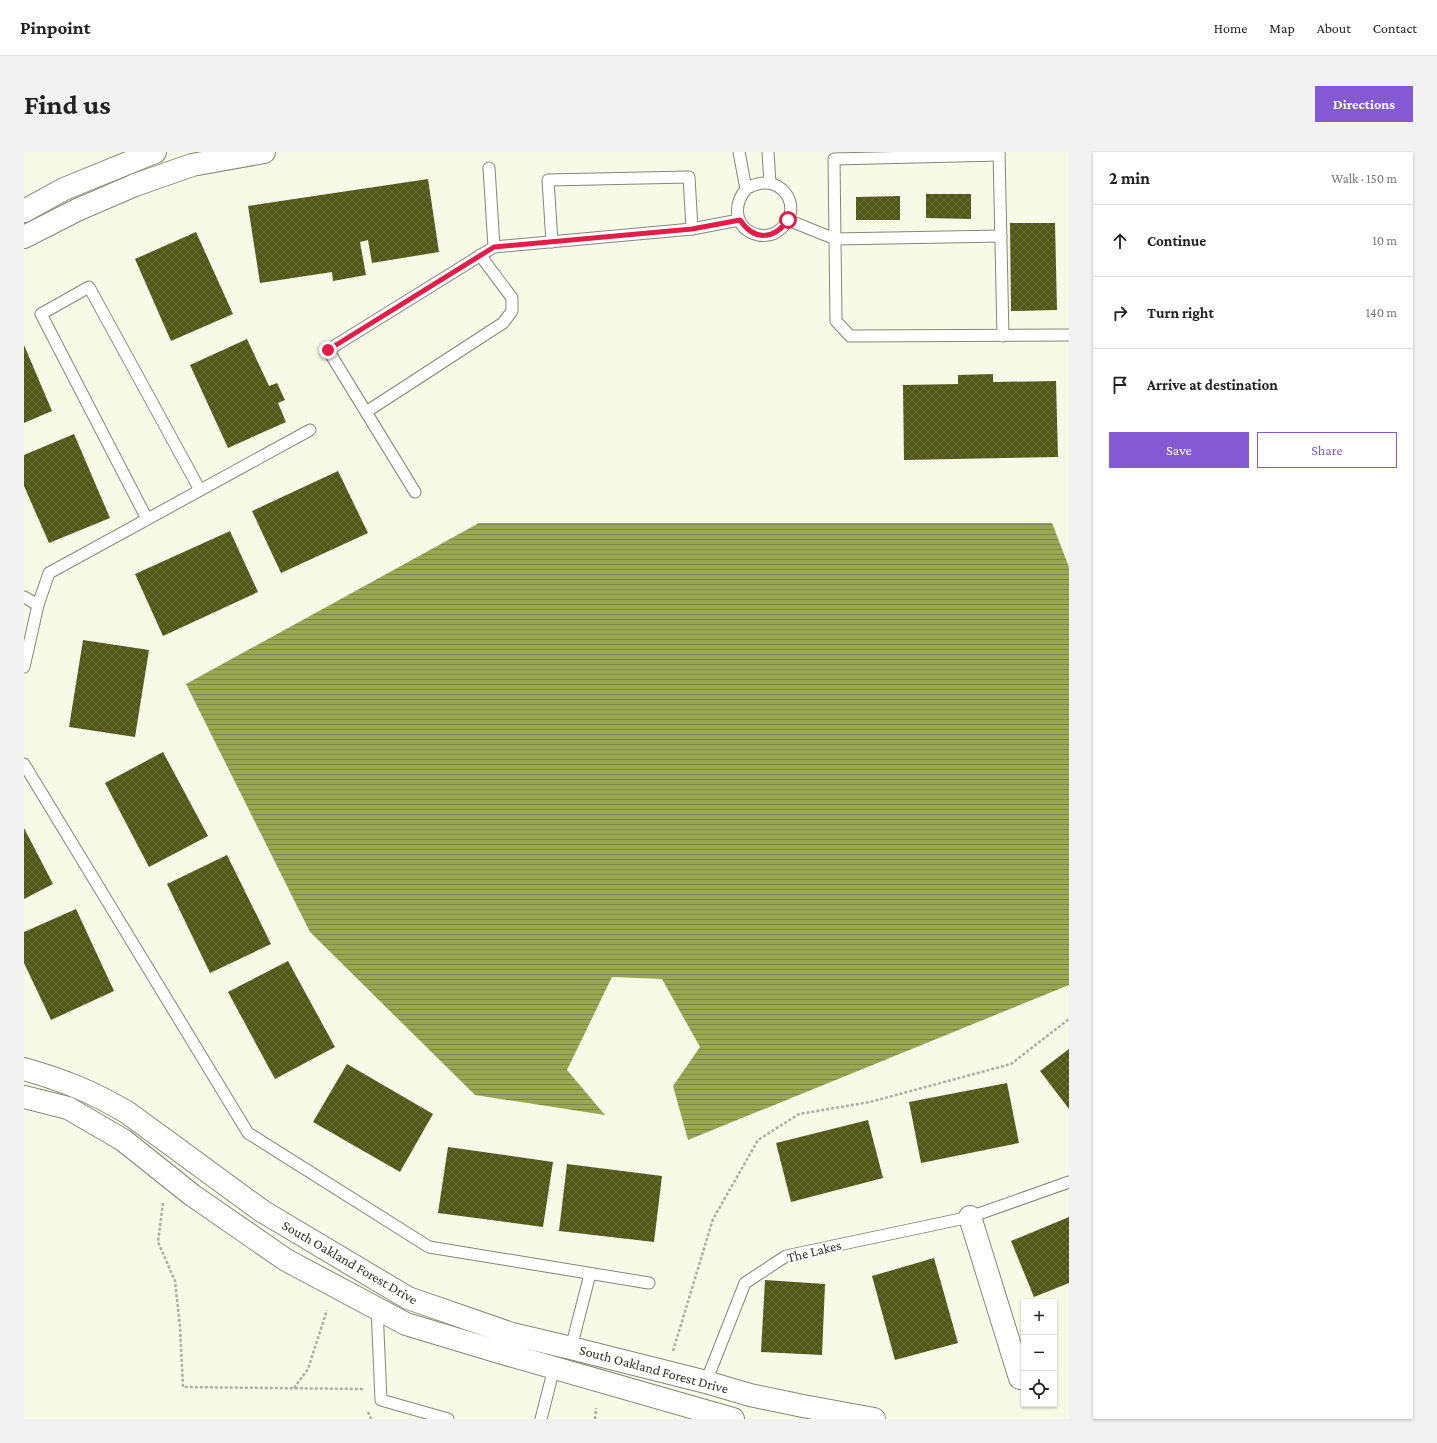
<!DOCTYPE html>
<meta charset="utf-8">
<style>
body{margin:0;font-family:"Crimson Pro",serif;background:#f2f2f2;color:#222}
.controls{position:absolute;right:12px;bottom:12px;display:grid;overflow:hidden;border-radius:0px;box-shadow:0 1px 3px #0004}
.controls button{width:36px;height:36px;display:grid;place-items:center;padding:0;border:0;border-bottom:1px solid #e0e0e0;background:#fff;color:#222;font:20px sans-serif}
.stop{position:absolute;width:12px;height:12px;margin:-9px;border:3px solid #e11d48;border-radius:50%;background:#fff}
.stop.end{background:#e11d48;border-color:#fff;box-shadow:0 1px 4px #0008}
.list{margin:0;padding:0;list-style:none}
h2{display:flex;justify-content:space-between;align-items:center;height:52px;margin:0;padding:0 16px;font-size:17px}
h2 small{font-size:13px;font-weight:400;color:#767676}
.list li{display:grid;grid-template-columns:26px 1fr auto;gap:12px;align-items:center;box-sizing:border-box;height:72px;padding:0 16px;border-top:1px solid #e0e0e0}
.list b{display:block;font-size:15px;white-space:nowrap}
.list em{font-size:13px;font-style:normal;color:#767676}
.actions{display:flex;gap:8px;padding:12px 16px}
.actions a{flex:1;padding:9px 0;border:1px solid #835ad4;border-radius:0px;text-align:center;font-size:14px;color:#835ad4}
.actions .main{background:#835ad4;color:#fff}
.icon{flex:none;width:22px;height:22px;fill:none;stroke:currentColor;stroke-width:2;stroke-linecap:round;stroke-linejoin:round}
.map{position:relative;flex:none;width:1045px;height:1267px;overflow:hidden;border-radius:0px}
header{display:flex;align-items:center;gap:24px;box-sizing:border-box;height:56px;padding:0 20px;background:#fff;border-bottom:1px solid #e0e0e0}
header strong{font-size:19px}
nav{display:flex;gap:22px;margin-inline-start:auto;font-size:14px}
.intro{display:flex;align-items:center;justify-content:space-between;box-sizing:border-box;height:96px;padding:0 24px}
h1{margin:0;font-size:28px}
.button{padding:10px 18px;border-radius:0px;background:#835ad4;color:#fff;font-size:14px;font-weight:700}
main{display:flex;gap:24px;padding:0 24px}
aside{flex:1;background:#fff;border-radius:0px;box-shadow:0 1px 3px #0004}
.map>svg:first-child{display:block}
</style>
<header>
<strong>Pinpoint</strong>
<nav><a>Home</a><a>Map</a><a>About</a><a>Contact</a></nav>
</header>
<div class="intro"><h1>Find us</h1><a class="button">Directions</a></div>
<main>
<div class="map">
<svg width="1045" height="1267" viewBox="0 0 1045 1267">
<defs>
<pattern id="water-rules" width="6" height="5" patternUnits="userSpaceOnUse"><rect width="6" height="5" fill="#99a753"/><path d="M0 2.5h6" fill="none" stroke="#7d8845"/></pattern>
<pattern id="building-cross-hatch" width="8" height="8" patternUnits="userSpaceOnUse"><rect width="8" height="8" fill="#4f5816"/><path d="M0 0l8 8M0 8l8-8" fill="none" stroke="#666d38"/></pattern>
</defs>
<rect width="100%" height="100%" fill="#f6fae7"/>
<!-- water -->
<path fill="url(#water-rules)" d="M455 371H1028L1045 415V833L664 988 649 934 676 895 638 827 588 825 543 918 581 963 451 943 286 780 162 532Z"/>
<!-- building -->
<g fill="url(#building-cross-hatch)">
<path d="M404 27 415 100 348 111 344 88 336 90 342 123 309 129 308 120 236 131 224 54Z"/>
<path d="M902 42H947V67L902 66Z"/>
<path d="M876 44V68H832V45Z"/>
<path d="M986 71H1031L1033 158 987 159Z"/>
<path d="M172 80 209 162 147 189 111 107Z"/>
<path d="M223 187 245 234 253 231 261 248 254 251 262 270 204 296 166 213Z"/>
<path d="M0 193 28 259 0 271Z"/>
<path d="M969 222V230L1032 229 1034 305 880 308 879 233 934 232V223Z"/>
<path d="M50 282 86 366 25 391 0 334V303Z"/>
<path d="M314 319 344 381 257 421 228 359Z"/>
<path d="M206 379 234 440 139 484 111 422Z"/>
<path d="M59 488 125 498 111 585 45 575Z"/>
<path d="M139 600 184 684 125 715 81 631Z"/>
<path d="M0 676 29 732 0 747Z"/>
<path d="M203 703 247 792 186 821 143 732Z"/>
<path d="M52 757 90 839 27 868 0 811V780Z"/>
<path d="M264 809 311 895 251 927 204 840Z"/>
<path d="M1045 897V957L1016 919Z"/>
<path d="M323 912 409 962 376 1020 289 970Z"/>
<path d="M983 931 995 991 897 1011 885 950Z"/>
<path d="M844 968 859 1026 767 1050 752 991Z"/>
<path d="M424 995 529 1010 519 1075 414 1061Z"/>
<path d="M543 1012 638 1024 630 1090 535 1079Z"/>
<path d="M1045 1065V1131L1010 1145 987 1089Z"/>
<path d="M910 1106 934 1191 871 1208 848 1124Z"/>
<path d="M741 1128 801 1132 798 1203 737 1200Z"/>
</g>
<g fill="none" stroke-linecap="round" stroke-linejoin="round">
<!-- lane casing -->
<g stroke="#848877" stroke-width="13">
<g id="lane">
<path d="M715 0 722 37C708 54 711 77 734 83 741 84 749 83 754 79 784 58 756 15 722 37"/>
<path d="M744 0 746 31"/>
<path d="M975 0 979 184"/>
<path d="M975 3 810 7 811 87 977 84"/>
<path d="M465 16 470 95"/>
<path d="M764 68 811 87 812 169 826 184 1045 183"/>
<path d="M528 90 524 28 665 25 668 77"/>
<path d="M342 260 479 171 488 159V146L456 103"/>
<path d="M391 340 304 198 470 95 668 77 715 68"/>
<path d="M123 367 17 162 65 135 176 338"/>
<path d="M0 445 14 453 25 421 286 278"/>
<path d="M0 515 14 453"/>
<path d="M0 612 224 981 405 1095 625 1131"/>
<path d="M353 1156 357 1248 424 1267"/>
<path d="M547 1196 566 1122"/>
<path d="M682 1230 721 1131 762 1104 946 1065 1045 1030"/>
<path d="M517 1267 530 1216"/>
</g>
</g>
<!-- street casing -->
<g stroke="#848877" stroke-width="24">
<g id="street">
<path d="M0 59 40 37 131 0"/>
<path d="M0 85 53 58 111 33 168 13 240 0"/>
<path d="M0 917C39 928 69 940 104 961L238 1059 384 1146 488 1182 547 1196 682 1230 726 1243 779 1254 850 1267"/>
<path d="M0 945 44 956 99 988 168 1043 262 1108 382 1172 475 1200 709 1267"/>
<path d="M946 1065 996 1226"/>
</g>
</g>
<!-- path -->
<g stroke="#acafa1" stroke-width="2.5" stroke-dasharray="3 2" stroke-linecap="butt">
<path d="M139 1051 134 1090 151 1129 156 1175 159 1235 338 1237V1240"/>
<path d="M649 1199 689 1067 734 988 775 962 846 950 987 912 1045 867"/>
<path d="M270 1236 284 1217 303 1158"/>
<path d="M344 1260 347 1267"/>
<path d="M571 1267 572 1256"/>
</g>
<!-- lane -->
<use href="#lane" stroke="#fff" stroke-width="11"/>
<!-- street -->
<use href="#street" stroke="#fff" stroke-width="22"/>
</g>
<g fill="none" stroke-linecap="round" stroke-linejoin="round">
<!-- route -->
<path stroke="#e11d48" stroke-width="5" d="M304 198 470 95 668 77 716 68C730 89 750 88 764 68"/>
</g>
<g text-anchor="middle" stroke-width="4" stroke-linejoin="round" paint-order="stroke">
<!-- street labels -->
<g font-size="14" fill="#2e3029" stroke="#fff">
<text transform="translate(790 1099) rotate(-14)" y="5">The Lakes</text>
<text transform="translate(326 1110) rotate(30)" y="5">South Oakland Forest Drive</text>
<text transform="translate(630 1217) rotate(15)" y="5">South Oakland Forest Drive</text>
</g>
</g>
</svg>
<div class="controls">
<button>+</button>
<button>−</button>
<button><svg class="icon" aria-label="locate" viewBox="0 0 24 24"><circle cx="12" cy="12" r="6"/><path d="M12 2v4M12 18v4M2 12h4M18 12h4"/></svg></button>
</div>
<div class="stop" style="left:764px;top:68px"></div>
<div class="stop end" style="left:304px;top:198px"></div>
</div>
<aside>
<h2>2 min<small>Walk · 150 m</small></h2>
<ul class="list">
<li><svg class="icon" aria-label="ahead" viewBox="0 0 24 24"><path d="M12 20V5M6 11l6-6 6 6"/></svg><div><b>Continue</b></div><em>10 m</em></li>
<li><svg class="icon" aria-label="right" viewBox="0 0 24 24"><path d="M7 20v-9h11M14 6l5 5-5 5"/></svg><div><b>Turn right</b></div><em>140 m</em></li>
<li><svg class="icon" aria-label="arrive" viewBox="0 0 24 24"><path d="M6 21V4h12l-3 4 3 4H6"/></svg><div><b>Arrive at destination</b></div></li>
</ul>
<div class="actions"><a class="main">Save</a><a>Share</a></div>
</aside>
</main>
